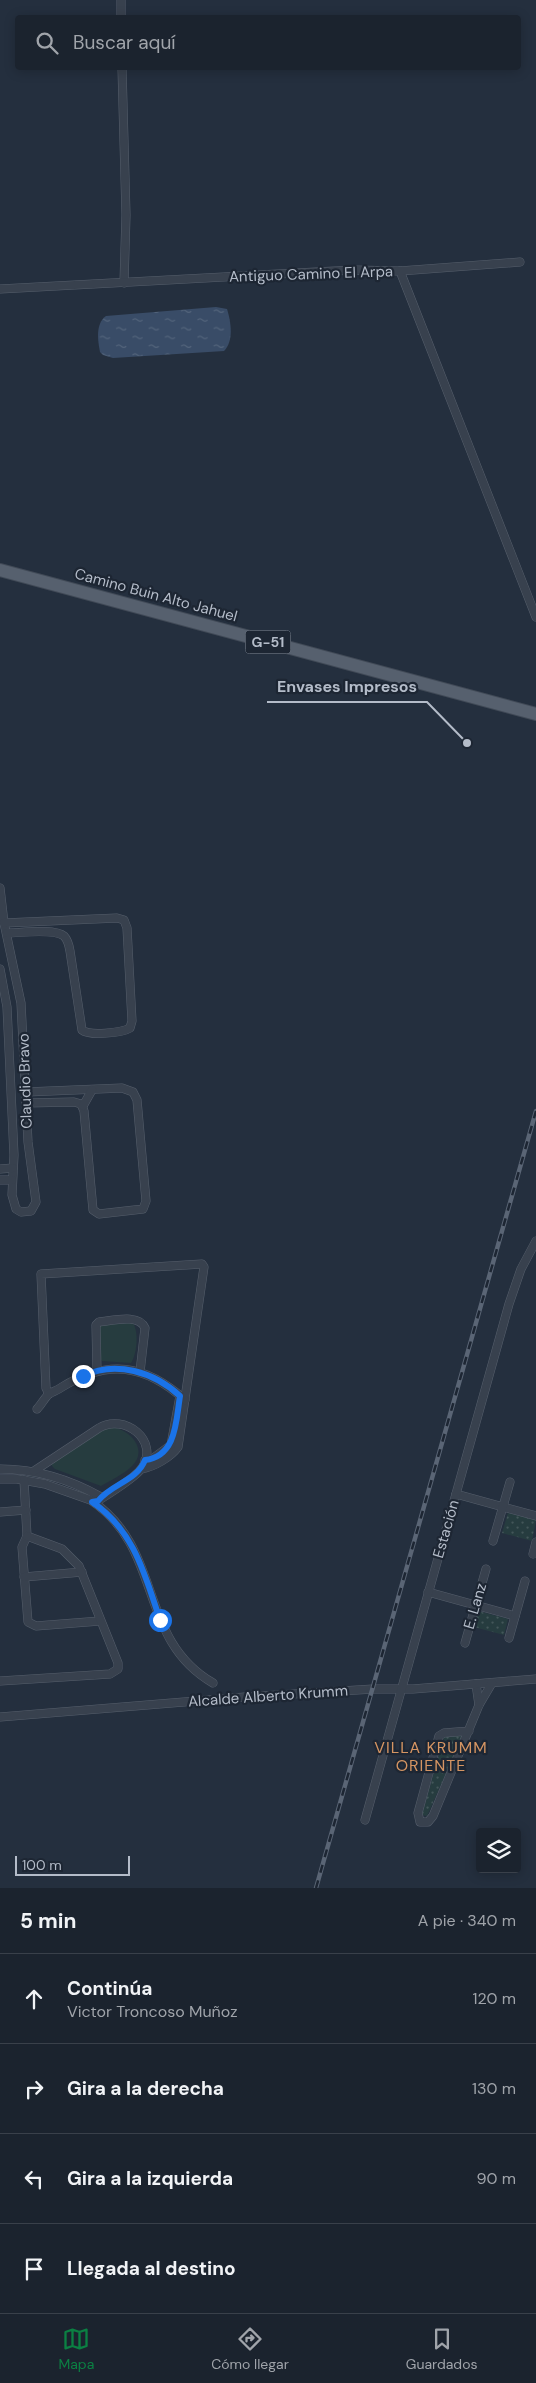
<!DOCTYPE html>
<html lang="es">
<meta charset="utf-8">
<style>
body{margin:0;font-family:"DM Sans",sans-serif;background:#282f3a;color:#f1f3f6}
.controls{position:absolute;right:15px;bottom:15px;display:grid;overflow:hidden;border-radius:5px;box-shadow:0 2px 12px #0003}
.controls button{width:45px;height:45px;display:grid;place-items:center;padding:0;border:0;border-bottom:1px solid #39404a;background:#1b232e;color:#f1f3f6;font:25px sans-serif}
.scale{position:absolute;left:15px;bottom:12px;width:115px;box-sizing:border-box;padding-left:5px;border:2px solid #b4bcc9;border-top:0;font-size:14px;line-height:18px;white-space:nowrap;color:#b4bcc9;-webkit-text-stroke:4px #1d2633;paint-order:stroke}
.stop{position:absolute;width:15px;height:15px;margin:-11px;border:4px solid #1a73e8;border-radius:50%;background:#fff}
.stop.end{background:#1a73e8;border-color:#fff;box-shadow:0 1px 5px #0008}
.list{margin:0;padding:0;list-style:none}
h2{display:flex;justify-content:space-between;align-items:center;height:65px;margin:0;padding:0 20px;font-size:21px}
h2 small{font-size:16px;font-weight:400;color:#a0a4aa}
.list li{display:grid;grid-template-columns:32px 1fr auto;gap:15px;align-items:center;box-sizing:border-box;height:90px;padding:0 20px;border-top:1px solid #39404a}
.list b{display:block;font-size:19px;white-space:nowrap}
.list p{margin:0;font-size:16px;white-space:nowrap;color:#a0a4aa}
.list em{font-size:16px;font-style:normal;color:#a0a4aa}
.icon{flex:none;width:28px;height:28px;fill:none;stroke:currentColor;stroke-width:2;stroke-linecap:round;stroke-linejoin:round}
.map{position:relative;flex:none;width:536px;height:1888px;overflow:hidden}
.search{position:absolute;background:#1b232e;box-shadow:0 2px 12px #0003;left:15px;right:15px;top:15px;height:55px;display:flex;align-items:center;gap:12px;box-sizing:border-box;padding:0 18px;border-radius:5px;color:#a0a4aa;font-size:19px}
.sheet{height:425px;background:#1b232e}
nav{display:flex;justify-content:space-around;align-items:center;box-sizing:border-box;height:70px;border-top:1px solid #39404a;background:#1b232e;font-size:14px;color:#a0a4aa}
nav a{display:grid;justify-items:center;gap:2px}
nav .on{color:#0b8043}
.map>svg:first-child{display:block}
</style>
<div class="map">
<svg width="536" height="1888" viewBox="0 0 536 1888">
<defs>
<pattern id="grass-dots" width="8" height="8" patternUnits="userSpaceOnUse" patternTransform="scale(1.25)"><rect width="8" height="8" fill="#263c3f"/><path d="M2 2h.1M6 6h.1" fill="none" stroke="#435659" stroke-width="1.8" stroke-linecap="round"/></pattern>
<pattern id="water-ripples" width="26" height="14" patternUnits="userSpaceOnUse" patternTransform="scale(1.25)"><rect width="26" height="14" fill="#394c67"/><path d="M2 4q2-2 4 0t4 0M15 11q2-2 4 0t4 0" fill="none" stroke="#53647b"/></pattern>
</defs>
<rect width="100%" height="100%" fill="#242f3e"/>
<!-- grass -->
<g fill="url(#grass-dots)">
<path d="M508 1513 536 1520 532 1541 502 1533Z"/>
<path d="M478 1611 508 1619 504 1635 474 1627Z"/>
<path d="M463 1735 427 1816 422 1815 444 1737Z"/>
</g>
<!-- park -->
<g fill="#263c3f">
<path d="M133 1323C139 1332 137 1354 131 1363L102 1361 99 1357 98 1327 101 1324Z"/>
<path d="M111 1427C130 1429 149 1450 132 1466 124 1474 111 1480 101 1486L55 1469 52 1466V1463L103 1430Z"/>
</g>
<!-- water -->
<path fill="url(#water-ripples)" d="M216 307 227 309C231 322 234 341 224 351L113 358 103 355 100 352C98 341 95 324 106 316Z"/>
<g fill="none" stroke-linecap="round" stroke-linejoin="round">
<!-- street casing -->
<g stroke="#565f6c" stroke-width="9">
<g id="street">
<path d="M121 0V18"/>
<path d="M122 68 126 215 124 283"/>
<path d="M400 271 536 617"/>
<path d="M0 289 354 270 400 271 520 262"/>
<path d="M0 888 4 923 21 1003 28 1142 36 1202 31 1211 21 1212 16 1209 12 1195 14 1155 7 1007 0 969"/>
<path d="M4 923 117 918 124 920 127 928 132 1021 130 1028C122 1033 89 1036 82 1030L70 951C69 945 68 940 64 936 54 928 20 933 7 933"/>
<path d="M26 1092 122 1088 133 1092 137 1100 146 1201 143 1209 99 1214 93 1210 84 1111 81 1104 74 1102 26 1103"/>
<path d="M83 1106 92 1090"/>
<path d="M0 1169 13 1168"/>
<path d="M0 1180H12"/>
<path d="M97 1371 96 1325 99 1322C112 1321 139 1313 145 1328L140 1372"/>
<path d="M49 1394 46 1388 41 1274 202 1264 204 1267 178 1447C171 1457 154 1467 141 1469"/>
<path d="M37 1409C41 1405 46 1396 49 1394 52 1392 58 1390 62 1387 108 1359 145 1364 185 1400"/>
<path d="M145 1460 152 1459 171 1445 180 1396"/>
<path d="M0 1469C36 1469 69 1479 101 1497"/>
<path d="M0 1479H17L45 1484 96 1502C107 1495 135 1478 142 1468 160 1440 124 1413 99 1428L34 1471"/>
<path d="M24 1480 27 1536 22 1547 28 1622 36 1626 100 1621"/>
<path d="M456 1494 536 1516"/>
<path d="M92 1501C164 1550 137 1639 213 1683"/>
<path d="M0 1512 26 1510"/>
<path d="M493 1541 510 1482"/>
<path d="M533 1554 536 1542"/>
<path d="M24 1577 82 1572"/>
<path d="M428 1592 515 1616"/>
<path d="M509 1638 525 1581"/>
<path d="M465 1643 486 1569"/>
<path d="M0 1681 110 1674 118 1669V1663L79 1566 62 1549 27 1536"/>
<path d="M476 1684 479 1705"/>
<path d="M0 1717 245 1697 373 1689H413L536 1679"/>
<path d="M469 1731 444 1733 439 1736 418 1813 420 1822H428L433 1816 479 1705 492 1683"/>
<path d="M365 1820 509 1304 521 1269 536 1241"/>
</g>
</g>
<!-- primary casing -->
<g stroke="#414a57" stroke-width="14">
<path id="primary" d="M0 570 536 714"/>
</g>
<!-- street -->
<use href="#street" stroke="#38414e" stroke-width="8"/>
<!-- primary -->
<use href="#primary" stroke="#56606e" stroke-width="12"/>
<!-- rail casing -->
<g stroke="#5a6575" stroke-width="4.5">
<path id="rail" d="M316 1888 536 1111"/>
</g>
<!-- rail -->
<use href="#rail" stroke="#1d2633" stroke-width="2.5" stroke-dasharray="8" stroke-linecap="butt"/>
</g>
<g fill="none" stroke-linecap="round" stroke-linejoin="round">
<!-- route -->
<path stroke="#1a73e8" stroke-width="6" d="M83 1376C116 1360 154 1372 180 1396 176 1420 177 1456 145 1460 137 1481 111 1484 98 1501L92 1502C134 1530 145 1575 160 1620"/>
</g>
<g text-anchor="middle" stroke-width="4.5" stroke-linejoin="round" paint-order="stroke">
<!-- shield labels -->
<rect fill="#1d2633" stroke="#878f9c" stroke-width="1" x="245.5" y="630.5" width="45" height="23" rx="4"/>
<g font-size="14" font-weight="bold" fill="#b4bcc9">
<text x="268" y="647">G-51</text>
</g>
<!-- street labels -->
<g font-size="15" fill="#b4bcc9" stroke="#1d2633">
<text transform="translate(311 274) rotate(-2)" y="5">Antiguo Camino El Arpa</text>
<text transform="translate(156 595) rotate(15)" y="5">Camino Buin Alto Jahuel</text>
<text transform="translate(25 1081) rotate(-92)" y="5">Claudio Bravo</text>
<text transform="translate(446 1529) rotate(-74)" y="5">Estación</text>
<text transform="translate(475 1606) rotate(-74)" y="5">E. Lanz</text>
<text transform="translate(268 1696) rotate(-4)" y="5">Alcalde Alberto Krumm</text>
</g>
<!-- neighbourhood labels -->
<g font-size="16" letter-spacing="1" fill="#d59563" stroke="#1d2633">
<text x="431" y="1753">VILLA KRUMM<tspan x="431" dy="18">ORIENTE</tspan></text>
</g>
</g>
<!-- callouts -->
<path fill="none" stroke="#b4bcc9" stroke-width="2" d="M467 743L427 702H267"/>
<circle fill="#b4bcc9" stroke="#1d2633" stroke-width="2" cx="467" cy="743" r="5"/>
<g font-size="16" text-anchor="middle" font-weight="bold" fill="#b4bcc9" stroke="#1d2633" stroke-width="4.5" stroke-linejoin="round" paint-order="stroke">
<text x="347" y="692">Envases Impresos</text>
</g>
</svg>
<div class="controls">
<button><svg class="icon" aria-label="layers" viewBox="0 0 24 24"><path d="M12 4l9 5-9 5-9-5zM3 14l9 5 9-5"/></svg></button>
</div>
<div class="scale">100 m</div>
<div class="stop" style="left:160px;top:1620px"></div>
<div class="stop end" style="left:83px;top:1376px"></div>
<div class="search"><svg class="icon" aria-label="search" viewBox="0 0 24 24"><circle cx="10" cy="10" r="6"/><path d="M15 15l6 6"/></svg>Buscar aquí</div>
</div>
<section class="sheet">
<h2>5 min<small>A pie · 340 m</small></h2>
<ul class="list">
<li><svg class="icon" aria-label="ahead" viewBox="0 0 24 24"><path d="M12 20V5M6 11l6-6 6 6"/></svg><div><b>Continúa</b><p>Victor Troncoso Muñoz</p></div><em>120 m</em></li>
<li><svg class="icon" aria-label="right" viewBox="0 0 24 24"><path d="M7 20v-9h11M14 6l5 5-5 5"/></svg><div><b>Gira a la derecha</b></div><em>130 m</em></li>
<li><svg class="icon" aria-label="left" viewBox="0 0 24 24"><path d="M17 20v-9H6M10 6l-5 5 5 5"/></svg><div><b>Gira a la izquierda</b></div><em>90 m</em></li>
<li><svg class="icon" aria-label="arrive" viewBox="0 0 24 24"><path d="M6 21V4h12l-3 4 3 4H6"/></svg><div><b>Llegada al destino</b></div></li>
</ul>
</section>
<nav>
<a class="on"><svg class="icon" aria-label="map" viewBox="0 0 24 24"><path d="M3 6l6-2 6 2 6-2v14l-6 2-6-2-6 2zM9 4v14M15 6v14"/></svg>Mapa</a>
<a><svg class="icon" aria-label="directions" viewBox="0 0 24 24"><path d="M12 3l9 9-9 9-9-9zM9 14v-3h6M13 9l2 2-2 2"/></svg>Cómo llegar</a>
<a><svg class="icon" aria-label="saved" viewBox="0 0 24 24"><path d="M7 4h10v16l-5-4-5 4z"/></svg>Guardados</a>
</nav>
